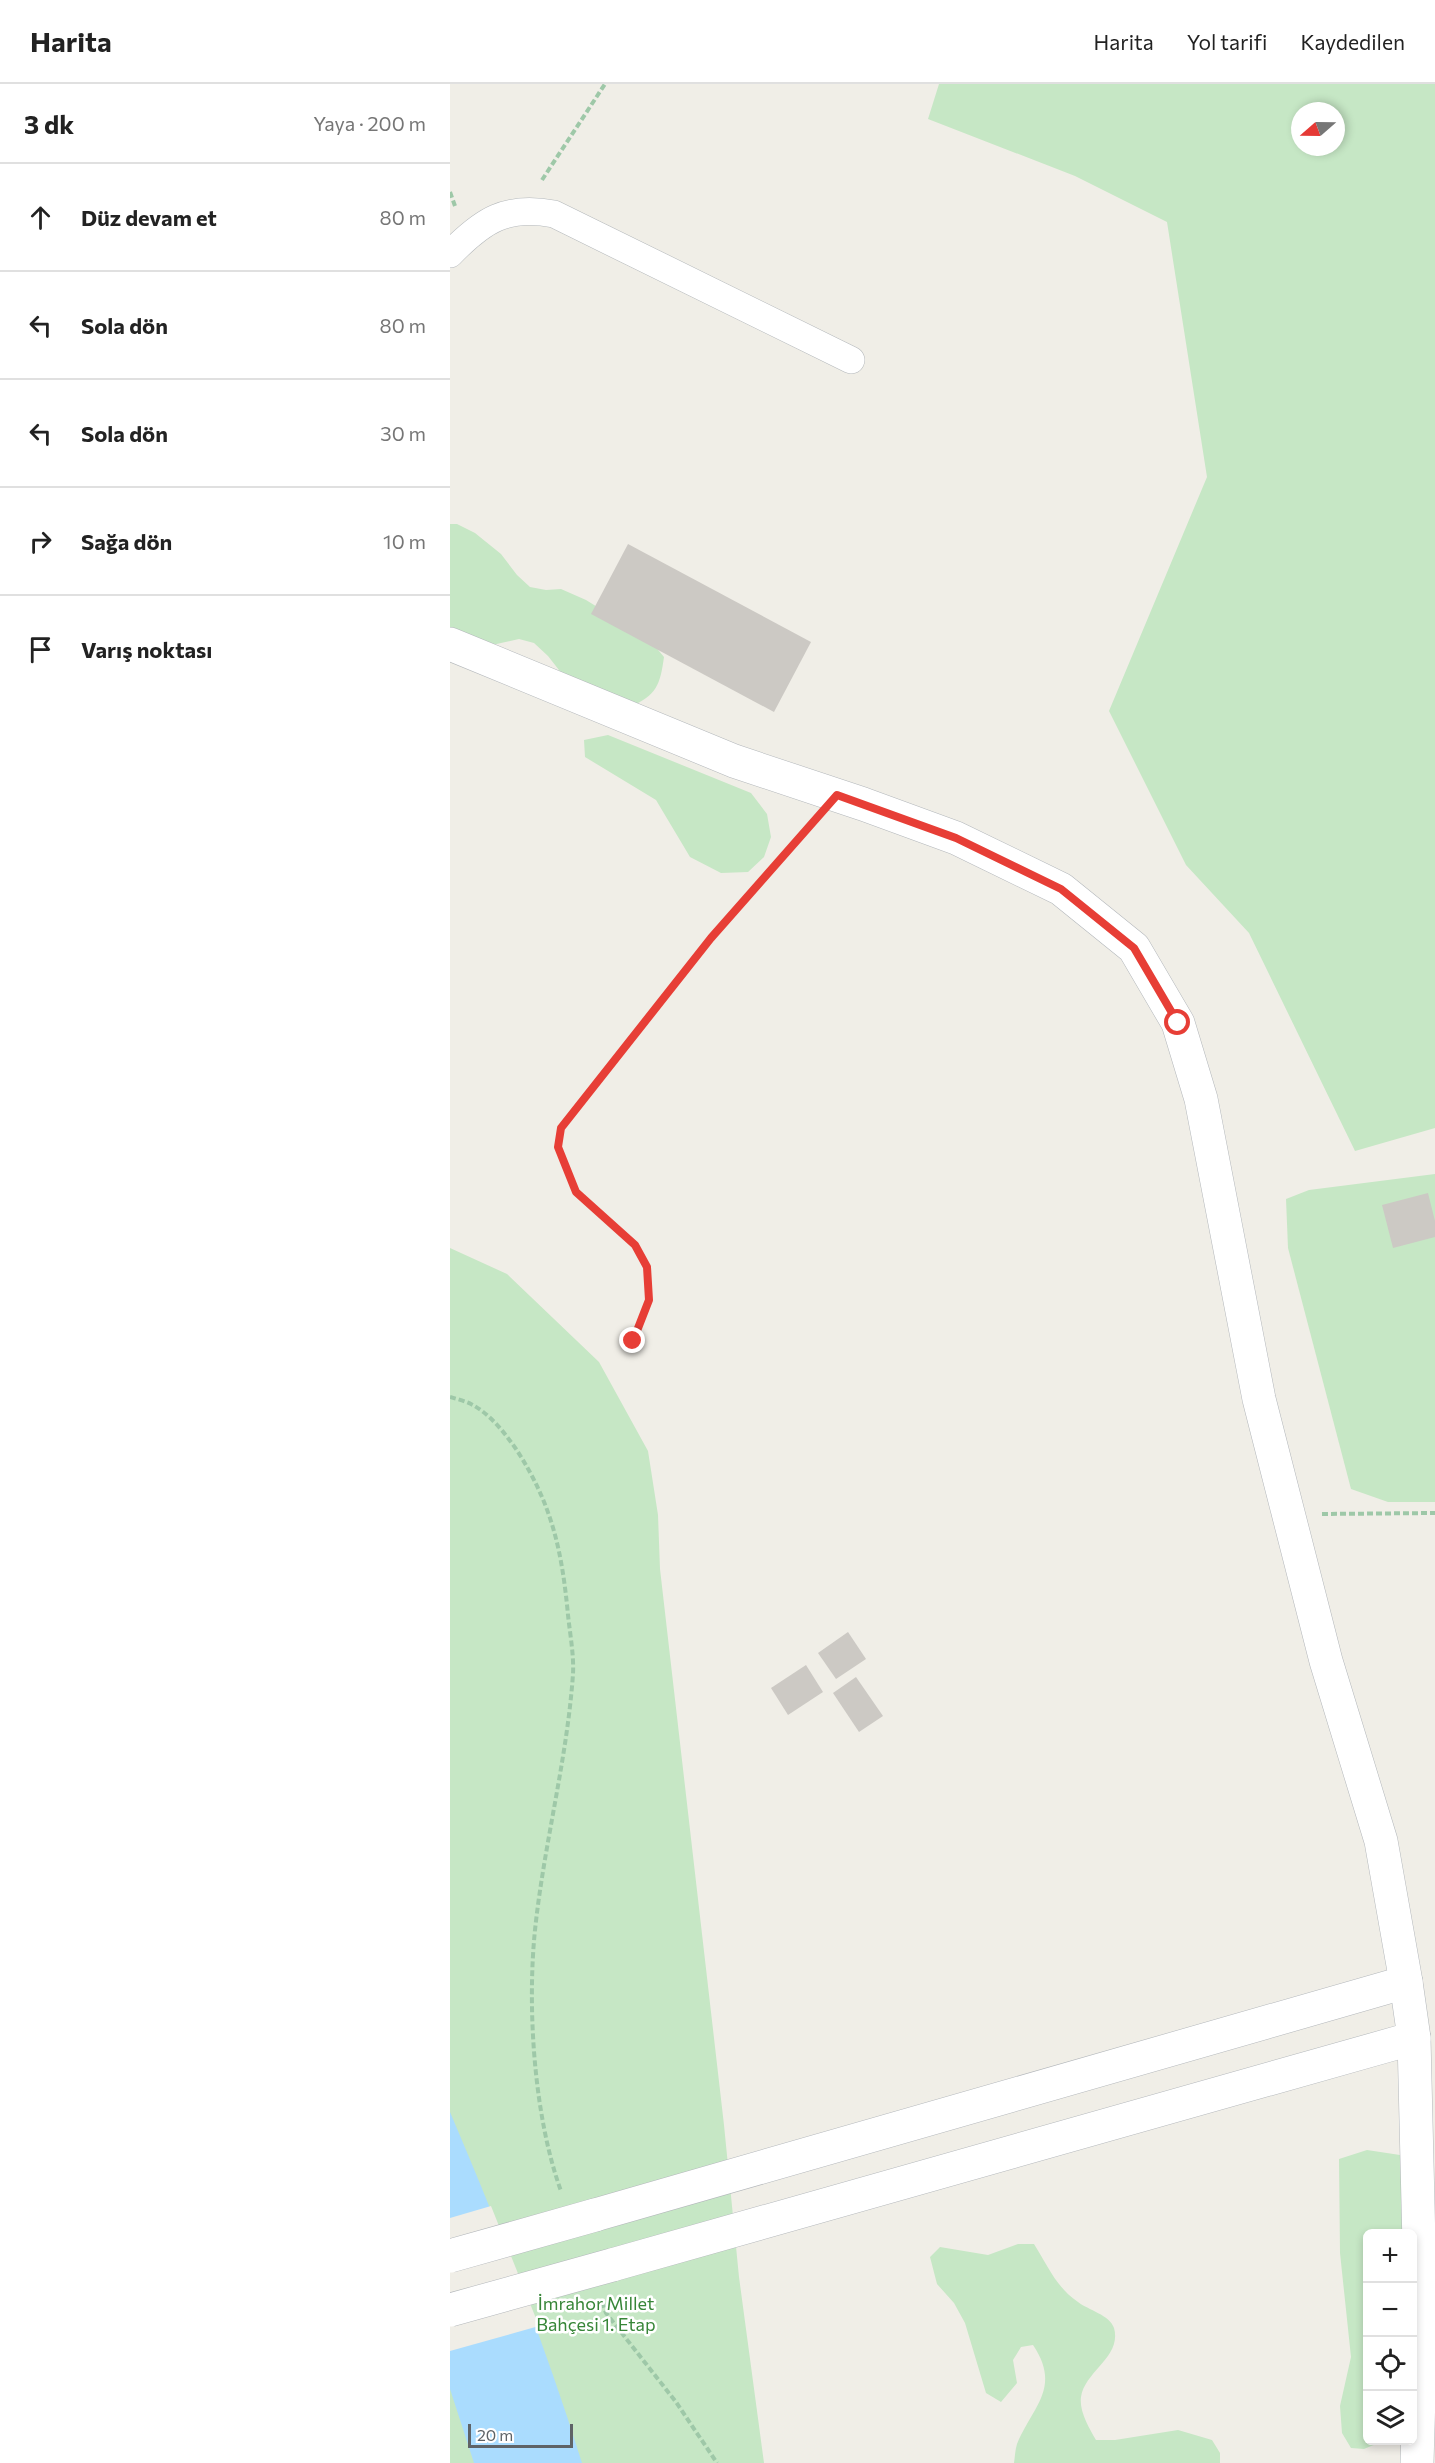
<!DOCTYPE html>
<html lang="tr">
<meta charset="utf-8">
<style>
body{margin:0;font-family:Commissioner,sans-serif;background:#f2f2f2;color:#222}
.controls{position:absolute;right:18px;bottom:18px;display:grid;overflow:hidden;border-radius:9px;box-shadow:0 3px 9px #0003}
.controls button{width:54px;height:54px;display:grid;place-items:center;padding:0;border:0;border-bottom:2px solid #e0e0e0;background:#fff;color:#222;font:30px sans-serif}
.compass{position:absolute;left:841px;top:18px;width:54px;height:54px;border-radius:50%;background:#fff;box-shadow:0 3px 9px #0003;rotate:250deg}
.scale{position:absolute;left:18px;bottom:15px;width:105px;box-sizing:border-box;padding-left:6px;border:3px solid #5e6367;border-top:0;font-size:16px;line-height:21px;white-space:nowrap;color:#5e6367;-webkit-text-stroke:4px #fff;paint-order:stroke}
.stop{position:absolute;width:18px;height:18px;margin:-14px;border:4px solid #e73e36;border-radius:50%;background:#fff}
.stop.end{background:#e73e36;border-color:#fff;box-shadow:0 2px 6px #0008}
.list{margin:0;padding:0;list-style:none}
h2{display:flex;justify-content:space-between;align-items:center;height:78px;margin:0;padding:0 24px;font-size:26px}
h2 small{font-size:20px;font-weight:400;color:#767676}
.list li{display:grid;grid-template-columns:39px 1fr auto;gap:18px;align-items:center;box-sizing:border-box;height:108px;padding:0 24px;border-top:2px solid #e0e0e0}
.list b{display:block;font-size:22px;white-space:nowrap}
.list em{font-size:20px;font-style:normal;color:#767676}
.icon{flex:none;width:33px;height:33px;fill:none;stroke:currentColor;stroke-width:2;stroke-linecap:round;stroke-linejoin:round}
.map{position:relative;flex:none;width:985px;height:2379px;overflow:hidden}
header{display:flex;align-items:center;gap:36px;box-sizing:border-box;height:84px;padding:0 30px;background:#fff;border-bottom:2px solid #e0e0e0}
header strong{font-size:28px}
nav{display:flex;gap:33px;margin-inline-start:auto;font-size:21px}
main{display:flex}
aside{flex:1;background:#fff}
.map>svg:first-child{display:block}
</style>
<header>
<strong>Harita</strong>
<nav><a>Harita</a><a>Yol tarifi</a><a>Kaydedilen</a></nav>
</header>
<main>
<aside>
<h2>3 dk<small>Yaya · 200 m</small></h2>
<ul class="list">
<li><svg class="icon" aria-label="ahead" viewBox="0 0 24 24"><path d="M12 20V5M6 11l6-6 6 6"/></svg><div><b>Düz devam et</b></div><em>80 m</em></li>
<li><svg class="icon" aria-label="left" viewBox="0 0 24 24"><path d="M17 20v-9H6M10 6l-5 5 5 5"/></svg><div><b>Sola dön</b></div><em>80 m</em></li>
<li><svg class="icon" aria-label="left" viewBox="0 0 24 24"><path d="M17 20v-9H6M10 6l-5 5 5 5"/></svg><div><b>Sola dön</b></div><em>30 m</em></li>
<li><svg class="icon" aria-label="right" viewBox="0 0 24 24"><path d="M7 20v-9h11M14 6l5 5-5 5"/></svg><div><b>Sağa dön</b></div><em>10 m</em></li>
<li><svg class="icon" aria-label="arrive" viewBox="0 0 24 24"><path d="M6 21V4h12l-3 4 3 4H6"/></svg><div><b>Varış noktası</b></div></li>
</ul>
</aside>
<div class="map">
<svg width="985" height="2379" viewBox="0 0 985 2379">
<rect width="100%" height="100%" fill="#f0eee7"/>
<!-- green -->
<g fill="#c6e7c5" fill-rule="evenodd">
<path d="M489 0H985V1044L905 1067 799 849 736 781 659 627 757 393 717 138 625 92 478 35ZM850 27H886V63H850Z"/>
<path d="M0 440H7L25 449 51 470 67 491 80 503 96 506 111 505 136 516 199 555 214 573C210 601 207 611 180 623L116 595 98 572 84 559 69 555 42 561 0 549Z"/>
<path d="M158 651 301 709 317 730 321 753 314 773 298 788 271 789 240 773 206 716 135 673 134 656Z"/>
<path d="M985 1090V1418H938L901 1405 838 1164 836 1115 859 1106Z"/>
<path d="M0 1164 57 1190 149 1278 198 1367 208 1431 210 1485 274 2041 289 2193 314 2379H0Z"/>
<path d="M917 2066 950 2071 962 2107 961 2149 918 2150V2356L933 2357 914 2365 901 2364 892 2349 890 2322 901 2273 890 2169 889 2075Z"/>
<path d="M568 2160H584C598 2182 606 2203 628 2218 638 2226 660 2231 664 2244 672 2273 635 2287 631 2313 629 2327 639 2344 646 2356H665L728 2346 762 2356 770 2369V2379H564C565 2373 565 2366 567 2360 582 2323 612 2304 583 2261L571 2263 563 2276 567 2299 551 2318 536 2309 515 2239 504 2219 487 2200 480 2173 490 2163 538 2171Z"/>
</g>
<!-- water -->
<path fill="#aadcfe" d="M0 2028C49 2143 95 2260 132 2379H24L0 2305Z"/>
<!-- pier -->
<path fill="#f0eee7" d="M41 2122 89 2242 0 2267V2134Z"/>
<!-- building -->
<g fill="#ccc9c4">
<path d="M178 460 361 558 324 628 141 530Z"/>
<path d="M978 1109 985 1137V1153L943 1164 932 1121Z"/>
<path d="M398 1548 416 1575 386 1595 368 1569Z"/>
<path d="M356 1581 373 1608 338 1631 321 1604Z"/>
<path d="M406 1593 433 1632 409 1648 383 1609Z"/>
</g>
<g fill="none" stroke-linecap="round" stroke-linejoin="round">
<!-- street casing -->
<g stroke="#b4b8bb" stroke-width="28">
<path id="street" d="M0 170C33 136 56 121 104 130L401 276"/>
</g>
<!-- secondary casing -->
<g stroke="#b3b7bb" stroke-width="34">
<g id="secondary">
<path d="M0 560 284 677 413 720 506 754 611 805 684 864 728 939 751 1015 809 1315 876 1577 931 1757 956 1898 964 1954 971 2243 967 2379"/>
<path d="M145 2131 956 1898"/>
<path d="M162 2181 964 1954"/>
</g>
</g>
<!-- path -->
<g stroke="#9ec8a8" stroke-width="4" stroke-dasharray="6 3" stroke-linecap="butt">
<path d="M92 96 155 0"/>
<path d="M0 108 5 122"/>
<path d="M183 1257 199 1216 197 1183 185 1161 126 1108 108 1063 111 1044 260 854 363 739"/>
<path d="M0 1313C7 1315 15 1317 21 1320 40 1330 54 1348 66 1365 102 1420 112 1467 118 1531 120 1550 124 1571 123 1590 117 1676 94 1760 85 1846 77 1924 84 2033 111 2107"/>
<path d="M872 1430 985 1429"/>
<path d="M152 2218 156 2229 226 2318 267 2379"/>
</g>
<!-- street -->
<use href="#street" stroke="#fff" stroke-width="27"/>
<!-- secondary -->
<use href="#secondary" stroke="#fff" stroke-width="33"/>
<!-- secondary-bridge casing -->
<g stroke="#b3b7bb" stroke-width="34" stroke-linecap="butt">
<g id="secondary-bridge">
<path d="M0 2172 145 2131"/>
<path d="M0 2226 162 2181"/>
</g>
</g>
<!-- secondary-bridge -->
<use href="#secondary-bridge" stroke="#fff" stroke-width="33"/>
</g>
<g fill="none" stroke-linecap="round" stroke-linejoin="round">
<!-- route -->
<path stroke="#e73e36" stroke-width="8" d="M183 1257 199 1216 197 1183 185 1161 126 1108 108 1063 111 1044 261 854 387 711 506 754 611 805 684 864 728 939"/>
</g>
<g text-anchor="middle" stroke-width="5" stroke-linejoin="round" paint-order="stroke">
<!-- park labels -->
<g font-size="18" fill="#378638" stroke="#fff">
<text x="146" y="2226">İmrahor Millet<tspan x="146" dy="21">Bahçesi 1. Etap</tspan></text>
</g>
</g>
</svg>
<div class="controls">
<button>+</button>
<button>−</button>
<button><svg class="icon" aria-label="locate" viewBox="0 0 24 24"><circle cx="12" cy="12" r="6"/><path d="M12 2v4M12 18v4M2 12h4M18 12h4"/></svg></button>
<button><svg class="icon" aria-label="layers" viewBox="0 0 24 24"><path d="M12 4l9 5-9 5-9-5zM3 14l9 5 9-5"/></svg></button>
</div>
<svg class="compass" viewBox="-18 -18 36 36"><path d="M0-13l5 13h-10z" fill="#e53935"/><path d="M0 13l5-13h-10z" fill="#767676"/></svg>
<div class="scale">20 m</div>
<div class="stop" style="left:728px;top:939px"></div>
<div class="stop end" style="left:183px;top:1257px"></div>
</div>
</main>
